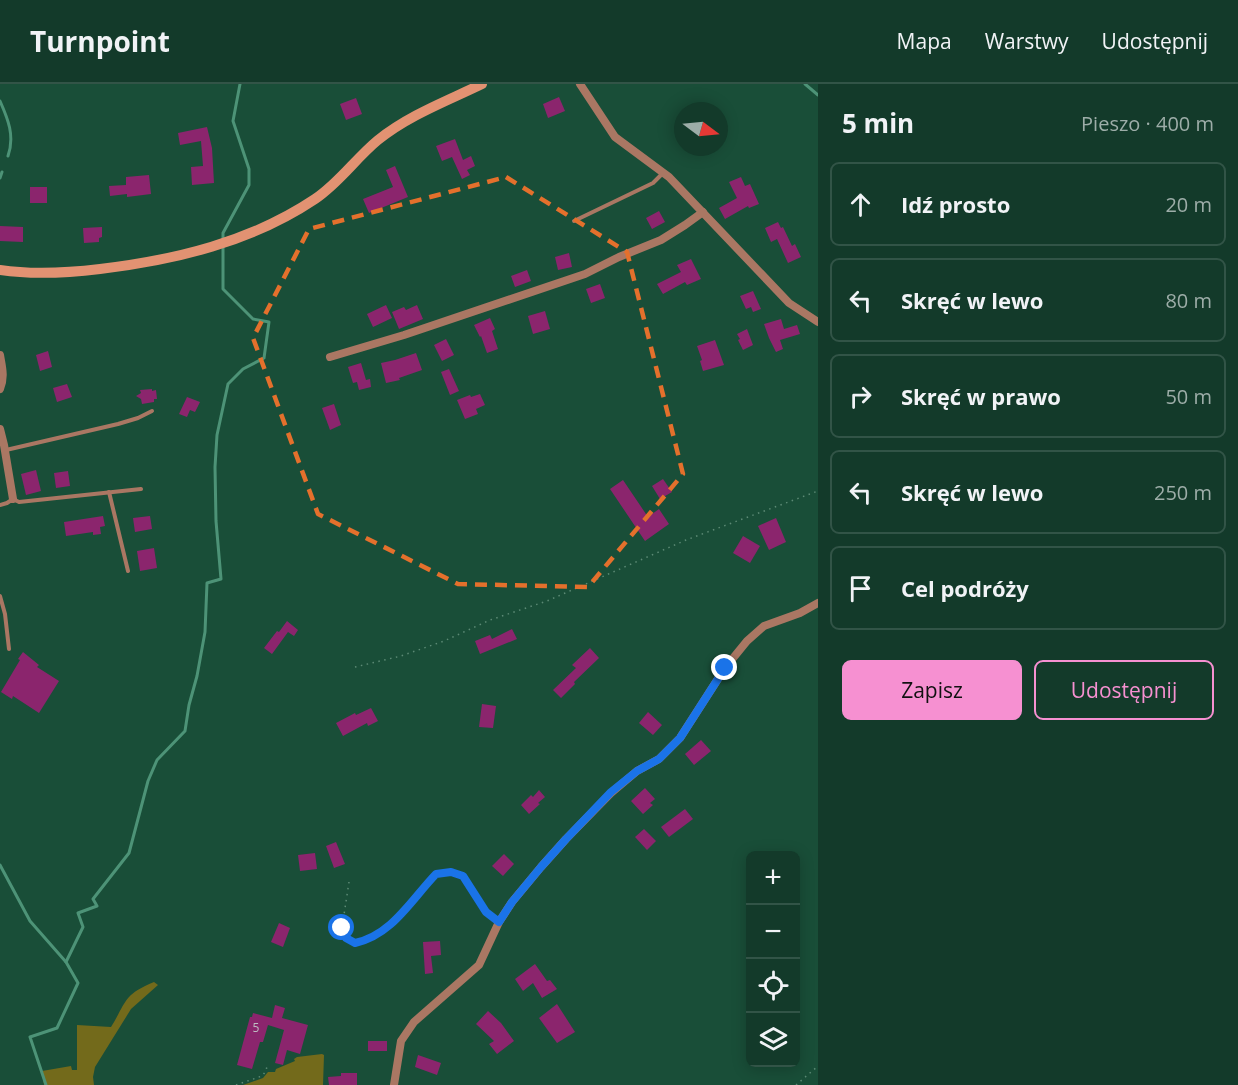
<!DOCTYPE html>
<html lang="pl">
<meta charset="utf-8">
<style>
body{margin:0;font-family:"Open Sans",sans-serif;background:#204536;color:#f1f3f6}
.controls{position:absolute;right:18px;bottom:18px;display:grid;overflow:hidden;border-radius:9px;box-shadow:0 3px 15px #0003}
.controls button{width:54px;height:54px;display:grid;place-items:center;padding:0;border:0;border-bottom:2px solid #325447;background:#133a2a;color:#f1f3f6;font:30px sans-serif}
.compass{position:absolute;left:674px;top:18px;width:54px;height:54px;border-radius:50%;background:#133a2a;box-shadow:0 3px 15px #0003;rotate:106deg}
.stop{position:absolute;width:18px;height:18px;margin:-14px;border:4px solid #1a73e8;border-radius:50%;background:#fff}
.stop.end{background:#1a73e8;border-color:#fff;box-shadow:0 2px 6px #0008}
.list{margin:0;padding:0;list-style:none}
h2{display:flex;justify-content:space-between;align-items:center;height:78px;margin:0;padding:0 24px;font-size:26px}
h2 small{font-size:20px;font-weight:400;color:#9dada8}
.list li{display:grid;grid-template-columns:39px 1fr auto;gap:18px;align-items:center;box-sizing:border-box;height:84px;margin:0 12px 12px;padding:0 12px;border:2px solid #325447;border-radius:9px}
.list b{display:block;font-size:22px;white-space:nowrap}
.list em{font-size:20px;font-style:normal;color:#9dada8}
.actions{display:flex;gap:12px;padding:18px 24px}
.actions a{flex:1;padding:14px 0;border:2px solid #f690d1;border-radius:9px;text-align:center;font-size:21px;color:#f690d1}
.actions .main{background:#f690d1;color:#111}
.icon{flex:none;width:33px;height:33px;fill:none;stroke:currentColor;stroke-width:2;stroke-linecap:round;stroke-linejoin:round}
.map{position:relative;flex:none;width:818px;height:1001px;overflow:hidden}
header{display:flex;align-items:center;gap:36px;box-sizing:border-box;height:84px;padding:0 30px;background:#133a2a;border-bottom:2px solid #325447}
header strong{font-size:28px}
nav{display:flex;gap:33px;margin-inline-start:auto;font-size:21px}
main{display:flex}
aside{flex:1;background:#133a2a}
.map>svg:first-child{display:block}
</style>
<header>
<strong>Turnpoint</strong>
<nav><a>Mapa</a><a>Warstwy</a><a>Udostępnij</a></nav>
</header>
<main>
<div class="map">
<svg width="818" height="1001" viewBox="0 0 818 1001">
<rect width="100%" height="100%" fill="#194e38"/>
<!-- green -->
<g fill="#736a1b">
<path d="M154 898 158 901 131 925 95 983 93 993 94 1001H44L42 987 71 982 72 986H77V941L111 943C127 917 123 911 154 898Z"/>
<path d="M322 970 324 971 323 1001H243L263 994 268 988H275L276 985 295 977 294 975 297 973Z"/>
</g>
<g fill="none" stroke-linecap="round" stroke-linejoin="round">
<!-- stream -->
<g stroke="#4d9377" stroke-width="3">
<path d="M805 0 818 11"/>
<path d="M0 17C8 35 15 52 8 72"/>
<path d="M0 94 2 88"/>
<path d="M223 156V149L249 101V85L233 37 240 0"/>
<path d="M0 781 30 837 66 878 78 899 57 944 30 953 46 1001"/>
<path d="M66 878 83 843 78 829 97 822 93 815 129 769 148 697 157 676 185 647 189 621 197 592 205 548 207 499 221 495 216 437 215 383 217 351 228 300 243 285 264 274 269 238 253 235 223 205V163"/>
</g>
</g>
<!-- building -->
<g fill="#8b256d">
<path d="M559 13 565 27 548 34 543 20Z"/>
<path d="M356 14 362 30 346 36 340 20Z"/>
<path d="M207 43 212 64 214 99 192 101 191 83 203 82 201 57 180 61 178 49Z"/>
<path d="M455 55 463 76 471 72 475 82 467 86 470 91 462 95 452 73 442 77 436 62Z"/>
<path d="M395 82 408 113 369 129 363 115 393 103 386 86Z"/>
<path d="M149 91 151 110 127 113V110L110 112 109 102 126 101V93Z"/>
<path d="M741 93 745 102 750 100 759 120 749 124 748 122 725 135 719 124 737 114 729 98Z"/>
<rect x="30" y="103" width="17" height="16"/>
<path d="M659 127 665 138 652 145 646 134Z"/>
<path d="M778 138 781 144 783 143 792 162 795 160 801 173 788 179 777 155 771 158 765 144Z"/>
<path d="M0 142 23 143V158L0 157Z"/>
<path d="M102 143V153L99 154V158L84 159 83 144Z"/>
<path d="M569 169 572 183 558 186 555 173Z"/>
<path d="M691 175 701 195 687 201 685 198 663 210 657 200 681 188 677 181Z"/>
<path d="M527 186 531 197 515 203 511 192Z"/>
<path d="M600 200 605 214 591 219 586 205Z"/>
<path d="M753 207 761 225 753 228 751 223 746 225 740 212Z"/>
<path d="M386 221 392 234 373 243 367 230Z"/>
<path d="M417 221 423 235 399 245 392 228 404 223 406 226Z"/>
<path d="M545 227 550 245 533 250 528 232Z"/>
<path d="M490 234 495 245 492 247 498 265 487 269 481 252 480 253 474 241Z"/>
<path d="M781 235 784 245 797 241 800 250 780 256 783 265 776 268 769 254 764 240Z"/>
<path d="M747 245 753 261 743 266 738 256 740 255 737 250Z"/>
<path d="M446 255 454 271 442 277 434 261Z"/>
<path d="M715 256 724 281 703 287 700 277 702 276 697 262Z"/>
<path d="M48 267 52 283 40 287 36 271Z"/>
<path d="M416 269 422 286 399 294 400 296 386 299 381 279 395 276Z"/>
<path d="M361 279 366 296 370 295 371 303 359 306 357 298 353 299 348 283Z"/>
<path d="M449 285 459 307 450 311 441 288Z"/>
<path d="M67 300 72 313 57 318 53 304Z"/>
<path d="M152 305V307L156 306 157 315H154V318L142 320 141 315 136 312 141 309 140 306Z"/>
<path d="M480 310 485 321 476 325 478 330 465 335 457 316 470 311 471 313Z"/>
<path d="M187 313 200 318 195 328 190 326 187 333 179 330Z"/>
<path d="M334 320 341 341 330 346 322 324Z"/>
<path d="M36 386 41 407 26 411 21 390Z"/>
<path d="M68 387 70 402 56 404 54 389Z"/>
<path d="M663 395 672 408 660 415 652 402Z"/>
<path d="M623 396 648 433 659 425 669 440 645 457 610 405Z"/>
<path d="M103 432 105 442 100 443 101 450 93 451V448L66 452 64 438Z"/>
<path d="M150 432 152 445 135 448 133 434Z"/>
<path d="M776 434 786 458 769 466 758 442Z"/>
<path d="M743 452 760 462 750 479 733 469Z"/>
<path d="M154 464 157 484 140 487 137 467Z"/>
<path d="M287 537 298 546 294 552 288 548 272 570 264 564 277 547 279 548Z"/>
<path d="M512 545 517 555 480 570 475 557 490 551 492 555Z"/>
<path d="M590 564 599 574 574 598 575 600 561 614 553 606 576 584 572 581Z"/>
<path d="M23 568 39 581 37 583 59 597 39 629 13 612 12 615 1 608 20 576 18 575Z"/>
<path d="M482 620 496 622 493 644 479 643Z"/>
<path d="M371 624 378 637 368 642 367 639 343 652 336 639 355 629 356 631Z"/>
<path d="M648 628 662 641 653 651 639 639Z"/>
<path d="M701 656 711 667 694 681 685 670Z"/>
<path d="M645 704 655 715 650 719 653 721 643 730 631 717Z"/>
<path d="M539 706 545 713 538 719 540 720 529 730 521 721 531 711 533 713Z"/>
<path d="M685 725 693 735 669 753 661 743Z"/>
<path d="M644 745 656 757 647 766 635 753Z"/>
<path d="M336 758 345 780 334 784 326 762Z"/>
<path d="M315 769 317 785 300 787 298 771Z"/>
<path d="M504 770 514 780 503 792 492 782Z"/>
<path d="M279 839 290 844 283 863 271 858Z"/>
<path d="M440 857 441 871 431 872 433 889 425 890 423 858Z"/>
<path d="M535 880 547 897 550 896 557 905 542 914 533 899 523 907 515 895Z"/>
<path d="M557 920 575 948 557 959 539 934Z"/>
<path d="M275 921 285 924 282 934 308 941 300 970 287 966 283 981 275 979 284 946 268 941 263 958H260L252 985 237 981 250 933H252L253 929 272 934Z"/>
<path d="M488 927 501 939 514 957 497 970 489 960 494 957 476 940Z"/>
<rect x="368" y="957" width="19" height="10"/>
<path d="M418 971 441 979 437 991 415 983Z"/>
<path d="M341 989H357V1001H329L328 993 341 992Z"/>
</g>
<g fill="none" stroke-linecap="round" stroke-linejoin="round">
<!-- path -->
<g stroke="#5c8a75" stroke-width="1.5" stroke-dasharray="1.5 4.5" stroke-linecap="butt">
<path d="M355 583 401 572 444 557 490 536 547 517 686 456 818 407"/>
<path d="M349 798 342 844 346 854 355 859C391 851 412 816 436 790L451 788 463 792C471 806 479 823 492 832"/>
<path d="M236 1001 262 992 266 987 267 982"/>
<path d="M796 1001 818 982"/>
</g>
<!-- service -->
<g stroke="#aa7763" stroke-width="4">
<path d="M574 137 653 99 663 89"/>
<path d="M6 366 118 340 138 334 152 327"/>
<path d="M109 408 128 487"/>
<path d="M0 421 7 419 13 415 19 418 141 405"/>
<path d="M0 512 5 530 9 565"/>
</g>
<!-- minor -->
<g stroke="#aa7763" stroke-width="8">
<path d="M580 0 615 53 669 93 789 219 818 238"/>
<path d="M0 271C2 283 5 293 0 305"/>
<path d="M330 273 404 251 585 190 619 173 661 156 685 141 703 128"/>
<path d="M0 345 4 361 13 415"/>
<path d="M394 1001 401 957 414 938 479 881 499 838 512 818 541 783 566 755 611 709 637 687 659 675 680 654 725 584 747 557 764 542 800 529 818 519"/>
</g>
<!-- secondary -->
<path stroke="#e29272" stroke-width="10" d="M0 186C33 191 67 189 100 185 175 176 251 158 315 115 339 99 356 74 378 56 409 31 447 17 482 0"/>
</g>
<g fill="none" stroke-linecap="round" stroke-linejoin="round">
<!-- route -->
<path stroke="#1a73e8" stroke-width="8" d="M342 844 346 854 355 859C392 851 411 816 436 790L451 788 463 792 486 828 499 838 512 818 541 783 566 755 611 708 637 687 659 675 680 654 725 584"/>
</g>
<!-- marked area -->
<path fill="none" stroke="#e4702c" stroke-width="4.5" stroke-dasharray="12 8" stroke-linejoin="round" d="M506 93 627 168 683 390 588 503 458 500 318 430 253 254 309 145Z"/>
<g text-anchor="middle" stroke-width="5" stroke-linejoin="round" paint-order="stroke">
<!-- number labels -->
<g font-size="12" fill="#bdbdc2">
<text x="256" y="948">5</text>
</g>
</g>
</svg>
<div class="controls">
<button>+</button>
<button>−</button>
<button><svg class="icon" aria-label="locate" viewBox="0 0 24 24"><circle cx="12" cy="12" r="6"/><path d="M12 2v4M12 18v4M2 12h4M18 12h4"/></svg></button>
<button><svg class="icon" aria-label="layers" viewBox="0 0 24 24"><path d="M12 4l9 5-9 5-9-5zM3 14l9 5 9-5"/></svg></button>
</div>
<svg class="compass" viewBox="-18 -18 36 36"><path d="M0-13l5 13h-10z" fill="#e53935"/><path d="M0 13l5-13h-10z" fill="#9dada8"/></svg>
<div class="stop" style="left:342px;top:844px"></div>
<div class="stop end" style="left:725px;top:584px"></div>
</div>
<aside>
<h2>5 min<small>Pieszo · 400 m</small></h2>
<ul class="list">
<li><svg class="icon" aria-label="ahead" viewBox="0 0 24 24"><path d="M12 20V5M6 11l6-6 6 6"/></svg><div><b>Idź prosto</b></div><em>20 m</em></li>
<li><svg class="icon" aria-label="left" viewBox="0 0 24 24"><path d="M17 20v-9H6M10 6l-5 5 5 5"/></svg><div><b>Skręć w lewo</b></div><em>80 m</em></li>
<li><svg class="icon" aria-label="right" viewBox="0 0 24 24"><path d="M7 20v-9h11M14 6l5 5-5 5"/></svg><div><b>Skręć w prawo</b></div><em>50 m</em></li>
<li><svg class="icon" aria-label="left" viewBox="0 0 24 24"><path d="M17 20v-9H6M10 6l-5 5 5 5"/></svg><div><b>Skręć w lewo</b></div><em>250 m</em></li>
<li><svg class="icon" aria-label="arrive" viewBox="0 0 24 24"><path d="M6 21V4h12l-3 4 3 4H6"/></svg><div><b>Cel podróży</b></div></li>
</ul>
<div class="actions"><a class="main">Zapisz</a><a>Udostępnij</a></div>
</aside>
</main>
